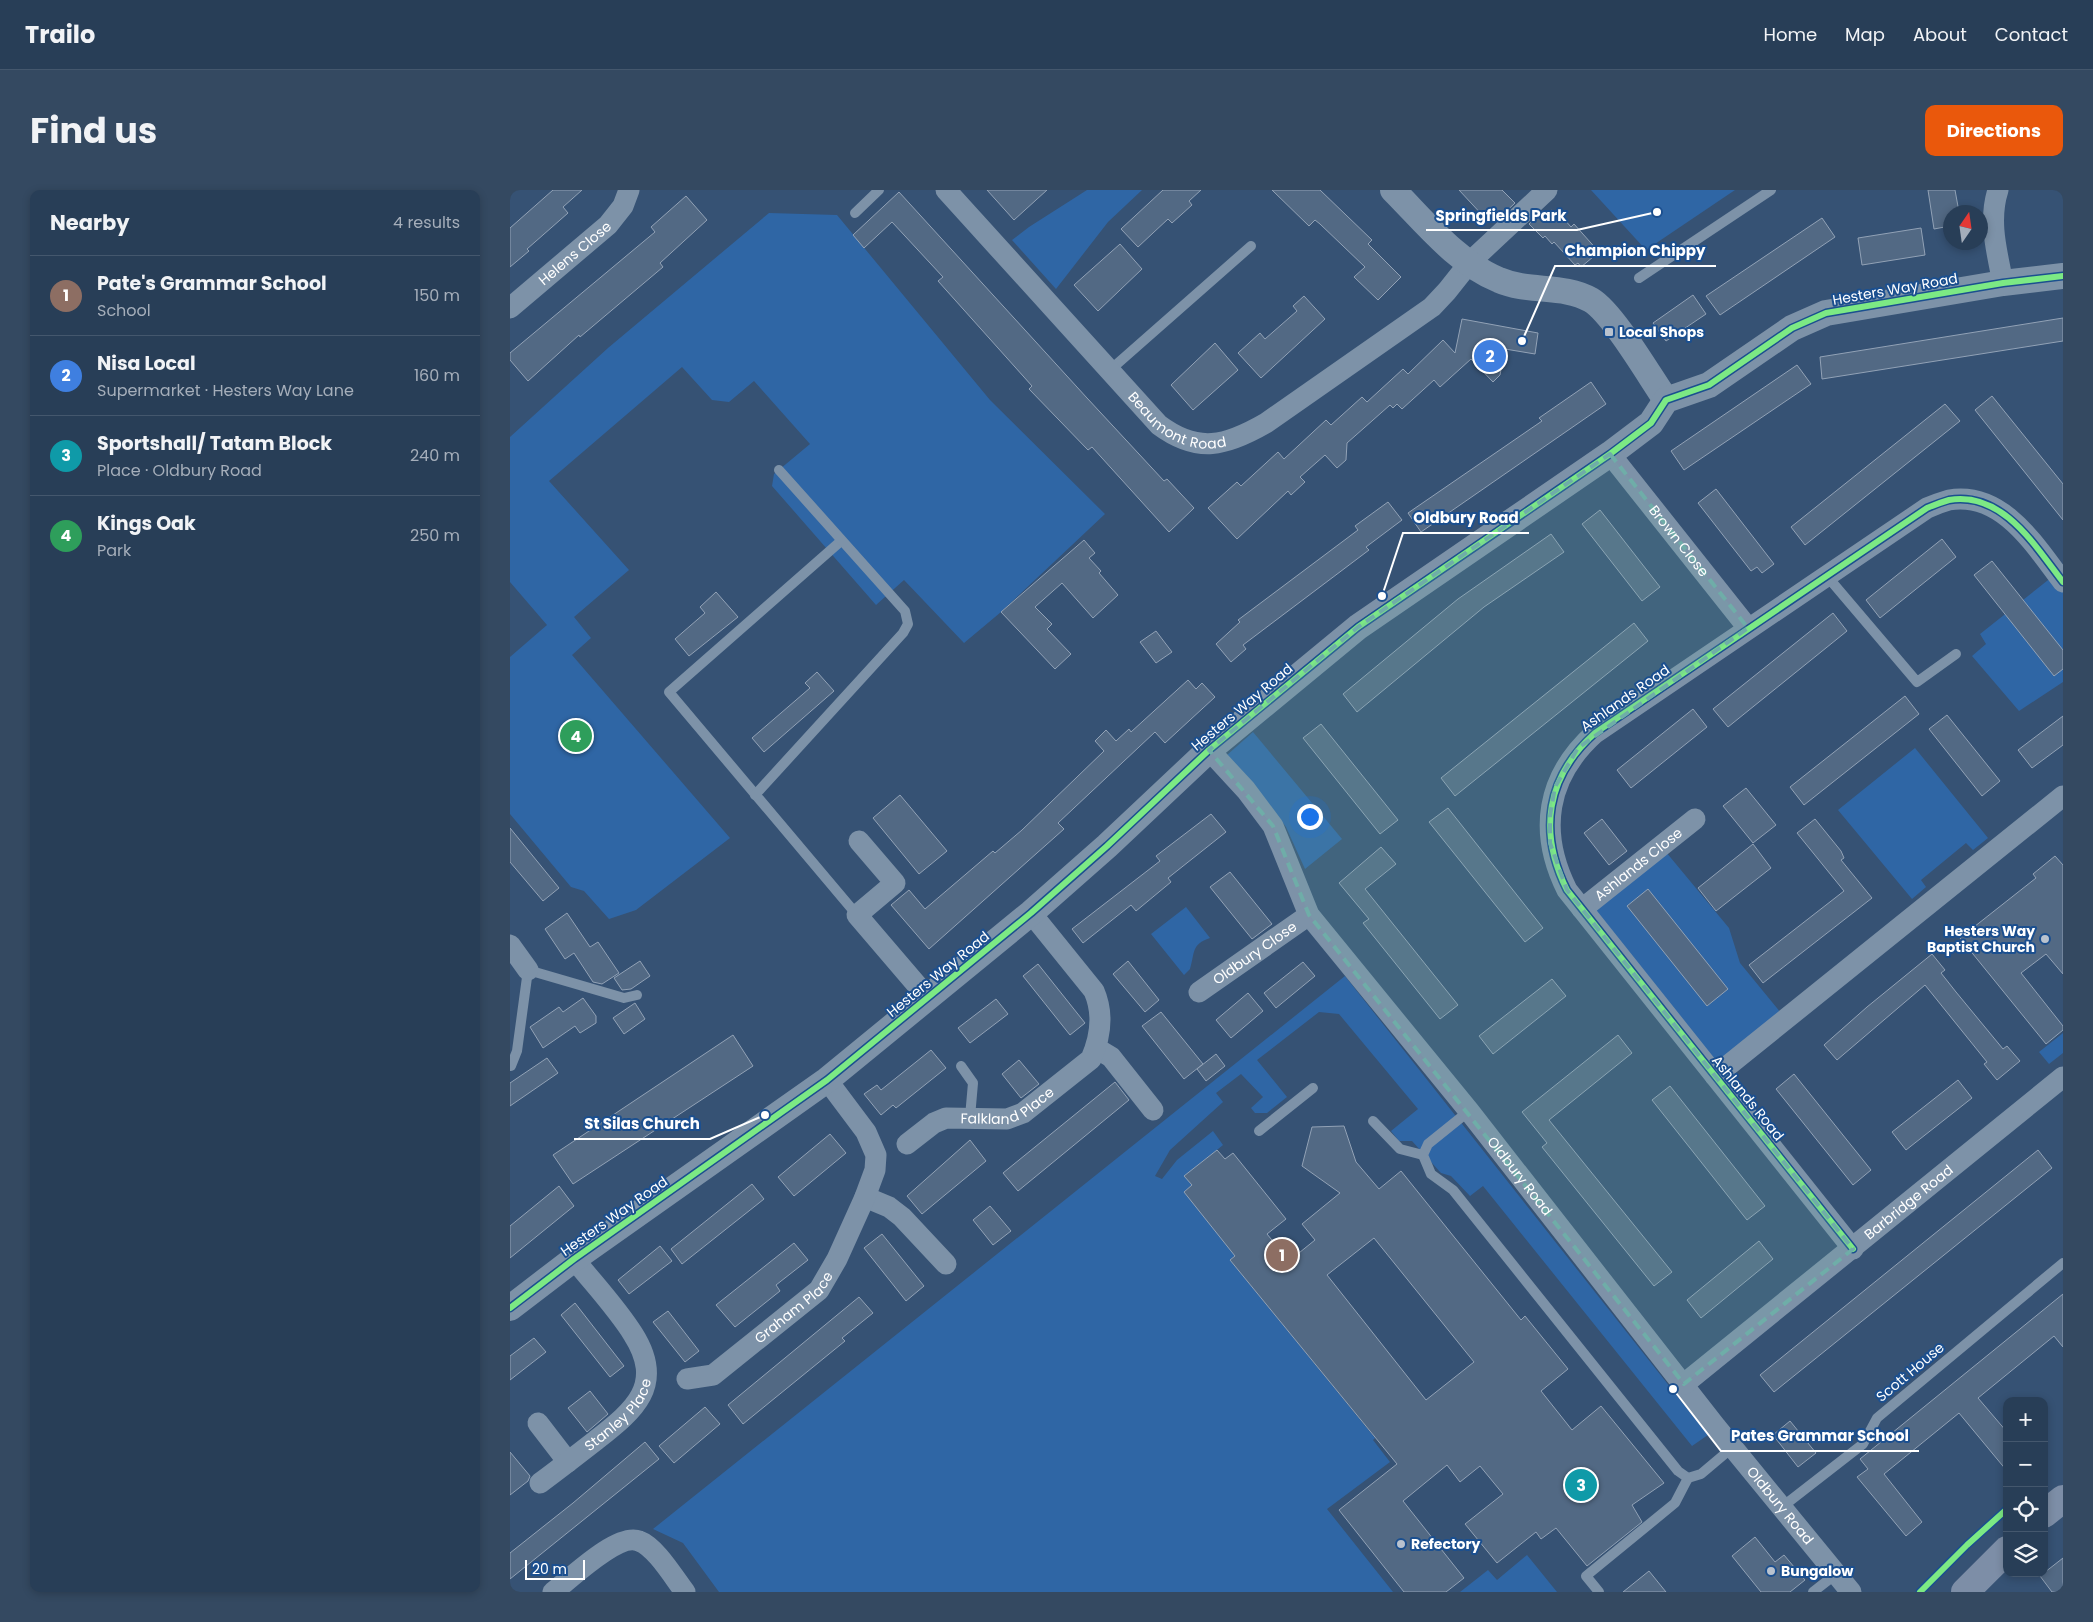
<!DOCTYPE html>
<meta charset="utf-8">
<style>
body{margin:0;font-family:Poppins,sans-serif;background:#344961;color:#f1f3f6}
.controls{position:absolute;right:15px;bottom:15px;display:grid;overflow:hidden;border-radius:10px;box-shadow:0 2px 8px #0003}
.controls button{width:45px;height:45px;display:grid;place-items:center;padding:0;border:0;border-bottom:1px solid #44576d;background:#283e57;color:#f1f3f6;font:25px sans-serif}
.compass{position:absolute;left:1433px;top:15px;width:45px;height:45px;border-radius:50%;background:#283e57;box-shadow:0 2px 8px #0003;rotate:13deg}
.scale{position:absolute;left:15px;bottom:12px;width:60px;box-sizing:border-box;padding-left:5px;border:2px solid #fff;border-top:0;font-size:14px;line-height:18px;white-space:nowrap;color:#fff;-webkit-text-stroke:4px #1b4f8f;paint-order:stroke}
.you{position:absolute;left:799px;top:626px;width:18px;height:18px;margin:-12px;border:4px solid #fff;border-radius:50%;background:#1a73e8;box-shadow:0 0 0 8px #1a73e833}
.badge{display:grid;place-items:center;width:32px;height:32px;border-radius:50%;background:#ea580c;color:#fff;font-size:16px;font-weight:700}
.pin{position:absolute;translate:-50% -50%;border:2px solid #fff;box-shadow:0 1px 5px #0006}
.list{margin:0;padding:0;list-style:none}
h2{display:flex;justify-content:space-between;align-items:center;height:65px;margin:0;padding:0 20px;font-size:21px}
h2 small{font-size:16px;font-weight:400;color:#a5aeba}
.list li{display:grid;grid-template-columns:32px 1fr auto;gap:15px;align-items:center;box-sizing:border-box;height:80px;padding:0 20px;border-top:1px solid #44576d}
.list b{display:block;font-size:19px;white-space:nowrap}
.list p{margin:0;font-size:16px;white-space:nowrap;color:#a5aeba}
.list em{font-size:16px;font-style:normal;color:#a5aeba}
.icon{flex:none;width:28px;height:28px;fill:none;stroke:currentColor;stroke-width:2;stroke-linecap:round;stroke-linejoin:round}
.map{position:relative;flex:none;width:1553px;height:1402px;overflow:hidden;border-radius:10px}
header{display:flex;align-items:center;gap:30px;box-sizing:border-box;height:70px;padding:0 25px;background:#283e57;border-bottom:1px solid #44576d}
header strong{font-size:24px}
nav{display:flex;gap:28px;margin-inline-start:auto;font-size:18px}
.intro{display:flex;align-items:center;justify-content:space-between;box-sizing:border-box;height:120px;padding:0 30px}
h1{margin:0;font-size:35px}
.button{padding:12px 22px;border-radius:10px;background:#ea580c;color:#fff;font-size:18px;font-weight:700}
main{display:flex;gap:30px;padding:0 30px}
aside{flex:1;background:#283e57;border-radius:10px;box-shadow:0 2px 8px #0003}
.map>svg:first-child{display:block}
</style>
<header>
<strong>Trailo</strong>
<nav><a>Home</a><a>Map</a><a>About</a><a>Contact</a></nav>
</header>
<div class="intro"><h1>Find us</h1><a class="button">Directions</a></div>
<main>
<aside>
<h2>Nearby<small>4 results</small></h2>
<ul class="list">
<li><span class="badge" style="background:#8d6e63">1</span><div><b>Pate's Grammar School</b><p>School</p></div><em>150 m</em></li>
<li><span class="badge" style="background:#3f7fe0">2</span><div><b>Nisa Local</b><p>Supermarket · Hesters Way Lane</p></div><em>160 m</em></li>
<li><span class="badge" style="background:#0f9aa8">3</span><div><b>Sportshall/ Tatam Block</b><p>Place · Oldbury Road</p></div><em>240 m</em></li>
<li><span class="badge" style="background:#2e9e5b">4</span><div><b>Kings Oak</b><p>Park</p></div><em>250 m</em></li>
</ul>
</aside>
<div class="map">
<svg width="1553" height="1402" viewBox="0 0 1553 1402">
<rect width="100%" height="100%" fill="#365274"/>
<!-- green -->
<g fill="#2f66a5">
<path d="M577 0H632L598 32 546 99 502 50 519 37Z"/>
<path d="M1081 0H1225L1136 60Z"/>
<path d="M259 23 327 25 480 210 595 324 491 422 454 453 394 390 366 415 262 296 264 284 300 254 244 191 219 212 202 210 172 177 39 291 119 380 64 427 81 448 62 465 220 648 126 720 99 729 74 701 61 697 0 624V467L37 435 0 392V247L98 158Z"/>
<path d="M1547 383 1553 392V492L1509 521 1462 466 1476 454 1470 444Z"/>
<path d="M743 542 832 649 795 679 776 637 756 610 717 565Z"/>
<path d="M1405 558 1478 648 1463 660 1456 653 1411 690 1416 697 1402 709 1328 620Z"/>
<path d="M1151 656 1219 738 1230 773 1276 829 1205 886 1072 719Z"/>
<path d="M676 717 700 748C681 754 685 763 680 779L674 785 641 744Z"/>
<path d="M835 786 1198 1245 1182 1256 973 996 960 1006 941 986 931 983 902 951H889L881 941 908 919 829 824 809 822 747 870 777 907 757 923H745L741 918 753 907 731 884 706 903 713 912 660 960 645 986 652 989 667 970 703 941 713 955 675 986 682 995 674 1002 729 1062 720 1070 865 1248 863 1250 880 1272 817 1319 883 1402H209L173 1353 143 1339Z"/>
<path d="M1553 843V863L1539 874 1529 862Z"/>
<path d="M1017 1365 1047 1402H950L978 1380 987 1390Z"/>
</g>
<!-- building -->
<g fill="#526984" stroke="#92a2b6" fill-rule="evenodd">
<path d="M43 0H72L53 17 58 23 17 59 19 61 0 77V38Z"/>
<path d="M477 0H537L504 30Z"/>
<path d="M653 0H691L679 11 682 15 662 33 658 29 628 57 611 39Z"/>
<path d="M762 0H810L862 50 858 54 891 87 868 110 844 87 855 77 810 34 805 30 799 36Z"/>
<path d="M949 0H992L1005 13 988 29 981 22 975 28Z"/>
<path d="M1418 0H1445L1449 22H1440V36L1424 39Z"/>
<path d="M389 2 577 208 654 291 657 289 684 318 659 342 582 257 578 260 519 199 522 196 428 91 433 87 382 32 354 58 343 45Z"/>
<path d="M176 6 197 30 150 73 153 77 70 147 69 145 18 191 0 170V163L145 42 141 37Z"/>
<path d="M1042 20 1051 31 1054 29 1061 37 1064 34 1089 62 1071 77 1068 73 1065 75 1044 52 1042 54 1035 46 1033 48 1019 34 1033 21 1036 25Z"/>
<path d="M1312 28 1325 47 1210 125 1196 106Z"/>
<path d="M1411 38 1415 65 1352 75 1348 48Z"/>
<path d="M610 54 632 79 588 121 564 95Z"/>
<path d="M1183 105 1196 124 1156 151 1143 133Z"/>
<path d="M794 106 815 129 751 188 728 163 750 143 755 149 787 121 783 116Z"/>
<path d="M1553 128V151L1312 189 1310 167Z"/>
<path d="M952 129 1028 143 1025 164 995 159 990 185 983 192 961 169 930 197 924 190 892 219 887 214 883 218 880 215 837 253 836 270 827 278 815 265 790 287 795 292 781 305 778 301 727 349 698 318 727 292 731 296 768 262 774 269 816 230 821 235 852 207 857 212 893 179 898 184 933 150 945 163Z"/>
<path d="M705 153 728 180 683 220 661 195Z"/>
<path d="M1287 175 1301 194 1174 280 1161 261Z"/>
<path d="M1081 192 1096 214 911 342 898 323 1032 231 1029 228Z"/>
<path d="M1482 206 1553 294V330L1465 220Z"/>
<path d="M1435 214 1450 231 1295 355 1281 337Z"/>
<path d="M1206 299 1264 374 1252 383 1247 377 1241 381 1188 313Z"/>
<path d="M878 312 892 330 856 357 859 360 733 455 736 459 721 472 706 454 730 432 728 430 848 340 845 336Z"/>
<path d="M1090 320 1150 397 1132 411 1072 334Z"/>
<path d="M1041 344 1054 362 974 417 847 522 833 504 948 409Z"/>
<path d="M1432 349 1446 367 1370 428 1356 410Z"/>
<path d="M574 350 585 363 579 368 591 381 589 383 608 405 583 428 552 393 525 417 542 434 537 439 561 464 545 479 491 422Z"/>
<path d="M1482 371 1553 460V479L1544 486 1464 385Z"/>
<path d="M206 402 228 427 179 466 165 449 195 423 190 417Z"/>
<path d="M1323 423 1337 441 1218 537 1203 519Z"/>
<path d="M1124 433 1138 451 945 606 931 588Z"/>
<path d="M646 441 662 462 646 473 630 452Z"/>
<path d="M307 482 324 501 254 562 242 548 300 498 295 493Z"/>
<path d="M678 490 686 499 692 493 705 507 655 553 645 542 548 633 554 639 419 759 381 715 399 700 415 719 483 661 485 663 512 640 594 561 585 551 596 540 606 551 619 539 621 542Z"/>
<path d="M1395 506 1409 524 1294 615 1280 597Z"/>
<path d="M1183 519 1197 537 1121 598 1107 580Z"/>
<path d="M1437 525 1490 591 1472 606 1419 539Z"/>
<path d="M1553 526V555L1522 578 1508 560Z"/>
<path d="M811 534 888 630 870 644 793 548Z"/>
<path d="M1236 598 1266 635 1243 653 1213 616Z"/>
<path d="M390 605 437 661 409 684 363 628Z"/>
<path d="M938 618 1033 738 1015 752 919 632Z"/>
<path d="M701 624 716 642 658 688 661 692 626 721 621 715 573 753 562 739 650 671 646 666Z"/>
<path d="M1092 629 1117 661 1099 675 1074 643Z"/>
<path d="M1305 629 1331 661 1334 668 1331 670 1362 708 1253 793 1239 775 1334 701 1287 643Z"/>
<path d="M0 638 49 698 33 711 0 672Z"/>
<path d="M1243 654 1261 678 1206 721 1188 698Z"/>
<path d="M871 657 886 674 855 699 948 815 930 829 853 733 859 729 829 693Z"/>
<path d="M1545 666 1553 675V784L1536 764 1511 783 1553 836V840L1536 854 1450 748 1526 688 1523 684Z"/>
<path d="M720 682 762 734 742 749 700 697Z"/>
<path d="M1138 699 1218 799 1197 816 1117 716Z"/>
<path d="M57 723 80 757 88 752 109 783 92 794 83 792 64 763 55 769 35 739Z"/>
<path d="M1422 764 1435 780 1431 783 1446 802 1493 859 1497 856 1510 871 1487 890 1474 874 1477 872 1415 795 1327 870 1314 855 1357 817Z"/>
<path d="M130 771 140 786 121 799 112 800 104 788Z"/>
<path d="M618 771 649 810 635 822 603 784Z"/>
<path d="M793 772 805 786 766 818 754 803Z"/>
<path d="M528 774 575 833 560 845 513 786Z"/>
<path d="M1042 789 1056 806 983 864 969 846Z"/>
<path d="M738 803 753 821 721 848 706 830Z"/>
<path d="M73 808 86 826V833L70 843 65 836 33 858 20 837 49 817 53 822Z"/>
<path d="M486 809 498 824 460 853 448 838Z"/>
<path d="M125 813 135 829 114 844 103 828Z"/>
<path d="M651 822 693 874 674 889 632 836Z"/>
<path d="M223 845 243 876 63 994 43 965Z"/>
<path d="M1108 845 1122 863 1039 930 1162 1082 1144 1096 1032 957 1037 953 1012 922Z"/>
<path d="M421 860 436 878 386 918 383 915 371 925 354 904 367 895 371 900Z"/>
<path d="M706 864 715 876 696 891 687 879Z"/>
<path d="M37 868 48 883 0 916V893Z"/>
<path d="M509 870 529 894 511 908 492 884Z"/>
<path d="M1284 884 1361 980 1343 995 1266 899Z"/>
<path d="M1448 890 1462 908 1396 960 1382 942Z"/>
<path d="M605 892 619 910 508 1001 493 983Z"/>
<path d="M1160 896 1255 1016 1237 1030 1142 910Z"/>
<path d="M834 936 846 972 869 999 891 981 1011 1130 1015 1126 1058 1179 1031 1201 1062 1240 1091 1216 1154 1293 1122 1315 1132 1332 1077 1376 1046 1338 1031 1349 1026 1342 987 1373 955 1334 993 1304 970 1276 950 1292 937 1275 893 1311 954 1388 936 1402H894L829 1320 887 1274 720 1070 725 1066 674 1002 682 995 674 986 707 960 715 969 723 963 776 1029 757 1044 779 1071 805 1050 792 1034 830 1003 792 976 802 937ZM864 1048 964 1172 916 1210 817 1085Z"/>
<path d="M320 944 336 963 284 1006 268 987Z"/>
<path d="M460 950 476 971 412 1024 397 1006Z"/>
<path d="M1528 960 1542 978 1264 1202 1250 1185Z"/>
<path d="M242 994 254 1009 172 1074 161 1059Z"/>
<path d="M49 996 64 1016 0 1068V1036Z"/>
<path d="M480 1016 501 1041 483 1055 463 1030Z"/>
<path d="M372 1044 414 1096 396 1111 354 1058Z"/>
<path d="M1249 1051 1263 1069 1191 1128 1177 1110Z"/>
<path d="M284 1053 298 1070 266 1095 270 1101 225 1137 206 1115Z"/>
<path d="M150 1056 162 1071 119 1104 108 1090Z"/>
<path d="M1553 1104V1157L1544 1146 1468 1208 1497 1242V1281L1449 1223 1374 1284 1412 1332 1396 1346 1347 1287 1358 1279 1350 1269Z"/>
<path d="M349 1107 363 1123 332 1148 335 1151 233 1234 218 1215Z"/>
<path d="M65 1113 114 1176 100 1187 51 1125Z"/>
<path d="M158 1121 189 1161 175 1172 143 1132Z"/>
<path d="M24 1148 36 1162 0 1190V1166Z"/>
<path d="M80 1201 98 1224 77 1242 58 1218Z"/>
<path d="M195 1217 210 1234 164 1273 149 1256Z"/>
<path d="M1280 1231 1306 1263 1288 1277 1263 1245Z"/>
<path d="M135 1252 149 1269 0 1389V1363L63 1313Z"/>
<path d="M0 1262 20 1286 18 1291 0 1305Z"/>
<path d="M1245 1347 1265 1372 1274 1365 1295 1390 1280 1402H1251L1222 1366Z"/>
<path d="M1553 1368V1402H1542L1530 1386Z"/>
<path d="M1139 1381 1156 1402H1113Z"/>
</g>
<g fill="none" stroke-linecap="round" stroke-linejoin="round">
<!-- service -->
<g stroke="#7d92a8" stroke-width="10">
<path d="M345 23 369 0"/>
<path d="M1129 88 1261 0"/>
<path d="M599 181 741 56"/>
<path d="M331 351 159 502 347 725"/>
<path d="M1316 385 1407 492 1446 464"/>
<path d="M245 605 393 443 398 434 395 421 269 280"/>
<path d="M1 876 7 861 18 780 114 808 127 805"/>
<path d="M451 876 463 893 460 927"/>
<path d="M959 921 918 954 913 965 921 984 943 1000 1168 1281 1178 1288 1191 1284 1223 1257"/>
<path d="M863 931 890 959 913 965"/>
<path d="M749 941 803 898"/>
<path d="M1272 1317 1353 1254 1367 1228 1553 1073"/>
<path d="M1089 1402 1076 1386 1165 1313 1178 1288"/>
<path d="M1303 1402 1326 1384"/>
</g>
<!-- minor -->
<g stroke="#7d92a8" stroke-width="21">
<path id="s1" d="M436 0 649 235C688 264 716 256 756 233L922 117 937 101 960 72 1037 0"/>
<path d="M1488 0C1478 31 1487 62 1493 93"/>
<path id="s2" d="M0 118 98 35 113 16 119 0"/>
<path id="s3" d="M1100 264 1238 438"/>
<path id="s4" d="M699 560 736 600 763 636 799 725 959 921 1206 1237 1341 1402"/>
<path d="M349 651 385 693 347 725 418 808"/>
<path id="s5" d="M1072 719 1185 629"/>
<path d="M0 755 18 780"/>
<path id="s6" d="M689 802 799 725"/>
<path d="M586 858 601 867 643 920"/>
<path d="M1205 886 1553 606"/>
<path id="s7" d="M397 954 424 933 436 928 497 929 513 923 581 869C591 846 594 824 584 801L521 723"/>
<path d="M355 1007 379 1017 392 1027 436 1074"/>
<path d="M1343 1059 1057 700C1028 642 1036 587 1085 543L1417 318C1424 315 1432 312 1439 310 1493 301 1525 356 1553 392"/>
<path id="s8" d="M177 1189 203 1185 309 1100 327 1069 355 1007 365 980 366 965 356 942 317 890"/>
<path id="s9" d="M1174 1194 1553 887"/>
<path d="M28 1233 58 1272"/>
<path id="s10" d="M30 1293C49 1279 67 1265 85 1251 123 1221 156 1196 123 1144 106 1117 83 1093 64 1069"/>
<path d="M43 1402C60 1389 108 1342 129 1351 146 1357 164 1388 175 1402"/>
</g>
<!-- tertiary -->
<g stroke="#7d92a8" stroke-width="26">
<path d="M883 0C914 31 947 73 989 90 1019 103 1053 94 1081 110 1103 123 1140 187 1156 210"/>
<path d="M0 1118 64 1069 317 890 521 723 597 656 699 560 848 437 1100 264 1141 233 1156 210 1199 195 1282 138 1316 123 1493 93 1553 86"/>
</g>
<!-- primary -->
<g stroke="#7d8ea7" stroke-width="28">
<path d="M1534 1324 1553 1309"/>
<path d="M1455 1402 1497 1360"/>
</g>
<!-- cycleway casing -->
<g stroke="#1b4f8f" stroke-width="9">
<g id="cycleway">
<path d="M1343 1059 1057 700C1028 642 1036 587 1085 543L1417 318C1424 315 1432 312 1439 310 1493 301 1525 356 1553 392"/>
<path d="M0 1118 64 1069 317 890 521 723 597 656 699 560 848 437 1100 264 1141 233 1156 210 1199 195 1282 138 1316 123 1493 93 1553 86"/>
<path d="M1410 1402 1457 1355 1497 1319"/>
</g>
</g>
<!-- cycleway -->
<use href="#cycleway" stroke="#7ce984" stroke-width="6"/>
</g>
<!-- marked area -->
<path fill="#6fada8" fill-opacity="0.2" stroke="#6fada8" stroke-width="4" stroke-dasharray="10 6" stroke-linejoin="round" d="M1100 264 1238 438 1068 558 1045 597 1040 626V653L1057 700 1343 1059 1174 1194 799 725 763 636 699 560 848 437Z"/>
<!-- markers -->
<g fill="#b9c2ce" stroke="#1b4f8f" stroke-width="2">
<rect x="1094" y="137" width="10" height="10" rx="2.5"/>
<circle cx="1535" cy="749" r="5"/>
<circle cx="891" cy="1354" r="5"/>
<circle cx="1261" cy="1381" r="5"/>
</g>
<g text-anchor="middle" stroke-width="4" stroke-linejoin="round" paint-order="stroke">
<!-- street labels -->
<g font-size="14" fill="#fff" stroke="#1b4f8f">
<text dy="5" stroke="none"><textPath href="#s2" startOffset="85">Helens Close</textPath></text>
<text transform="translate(1385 99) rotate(-10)" y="5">Hesters Way Road</text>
<text dy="5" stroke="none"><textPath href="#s1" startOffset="332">Beaumont Road</textPath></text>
<text dy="5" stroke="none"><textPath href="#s3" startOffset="111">Brown Close</textPath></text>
<text transform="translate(1115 508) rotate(-35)" y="5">Ashlands Road</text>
<text transform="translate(732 517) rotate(-40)" y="5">Hesters Way Road</text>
<text dy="5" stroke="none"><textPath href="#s5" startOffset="72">Ashlands Close</textPath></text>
<text dy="5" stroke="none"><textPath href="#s6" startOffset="68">Oldbury Close</textPath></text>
<text transform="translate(428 784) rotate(-39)" y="5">Hesters Way Road</text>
<text transform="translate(1238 908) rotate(51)" y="5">Ashlands Road</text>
<text dy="5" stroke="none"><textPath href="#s7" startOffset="112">Falkland Place</textPath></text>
<text dy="5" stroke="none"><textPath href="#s4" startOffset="531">Oldbury Road</textPath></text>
<text dy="5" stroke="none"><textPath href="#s9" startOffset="289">Barbridge Road</textPath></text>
<text transform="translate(104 1026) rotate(-35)" y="5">Hesters Way Road</text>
<text dy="5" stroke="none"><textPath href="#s8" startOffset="132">Graham Place</textPath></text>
<text transform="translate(1400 1182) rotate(-40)" y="5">Scott House</text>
<text dy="5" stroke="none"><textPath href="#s10" startOffset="105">Stanley Place</textPath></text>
<text dy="5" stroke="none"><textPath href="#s4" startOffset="951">Oldbury Road</textPath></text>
</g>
<!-- poi labels -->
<g font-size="14" font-weight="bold" fill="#fff" stroke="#1b4f8f" text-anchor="start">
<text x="1109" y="147">Local Shops</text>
<text x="1525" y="746" text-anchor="end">Hesters Way<tspan x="1525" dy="16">Baptist Church</tspan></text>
<text x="901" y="1359">Refectory</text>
<text x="1271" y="1386">Bungalow</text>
</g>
</g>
<!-- callouts -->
<path fill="none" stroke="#fff" stroke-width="2" d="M1147 22L1067 40H916M1012 151L1045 76H1206M872 406L893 343H1019M255 925L200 949H64M1163 1199L1211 1261H1409"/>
<g fill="#fff" stroke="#1b4f8f" stroke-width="2">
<circle cx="1147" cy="22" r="5"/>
<circle cx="1012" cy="151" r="5"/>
<circle cx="872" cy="406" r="5"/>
<circle cx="255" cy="925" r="5"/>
<circle cx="1163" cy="1199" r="5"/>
</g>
<g font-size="15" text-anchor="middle" font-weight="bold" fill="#fff" stroke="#1b4f8f" stroke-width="4" stroke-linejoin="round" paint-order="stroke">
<text x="991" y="31">Springfields Park</text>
<text x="1125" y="66">Champion Chippy</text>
<text x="956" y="333">Oldbury Road</text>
<text x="132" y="939">St Silas Church</text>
<text x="1310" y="1251">Pates Grammar School</text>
</g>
</svg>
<div class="controls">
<button>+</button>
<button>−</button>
<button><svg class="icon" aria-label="locate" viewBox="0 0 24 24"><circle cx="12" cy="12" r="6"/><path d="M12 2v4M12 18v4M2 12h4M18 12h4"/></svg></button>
<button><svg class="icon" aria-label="layers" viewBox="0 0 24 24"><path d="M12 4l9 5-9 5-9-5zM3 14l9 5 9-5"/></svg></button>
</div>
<svg class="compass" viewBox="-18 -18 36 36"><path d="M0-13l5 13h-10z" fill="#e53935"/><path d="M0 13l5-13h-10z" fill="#a5aeba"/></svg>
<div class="scale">20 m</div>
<div class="you"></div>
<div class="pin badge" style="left:772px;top:1065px;background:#8d6e63">1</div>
<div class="pin badge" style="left:980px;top:166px;background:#3f7fe0">2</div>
<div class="pin badge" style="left:1071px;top:1295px;background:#0f9aa8">3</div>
<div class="pin badge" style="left:66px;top:546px;background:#2e9e5b">4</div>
</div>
</main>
